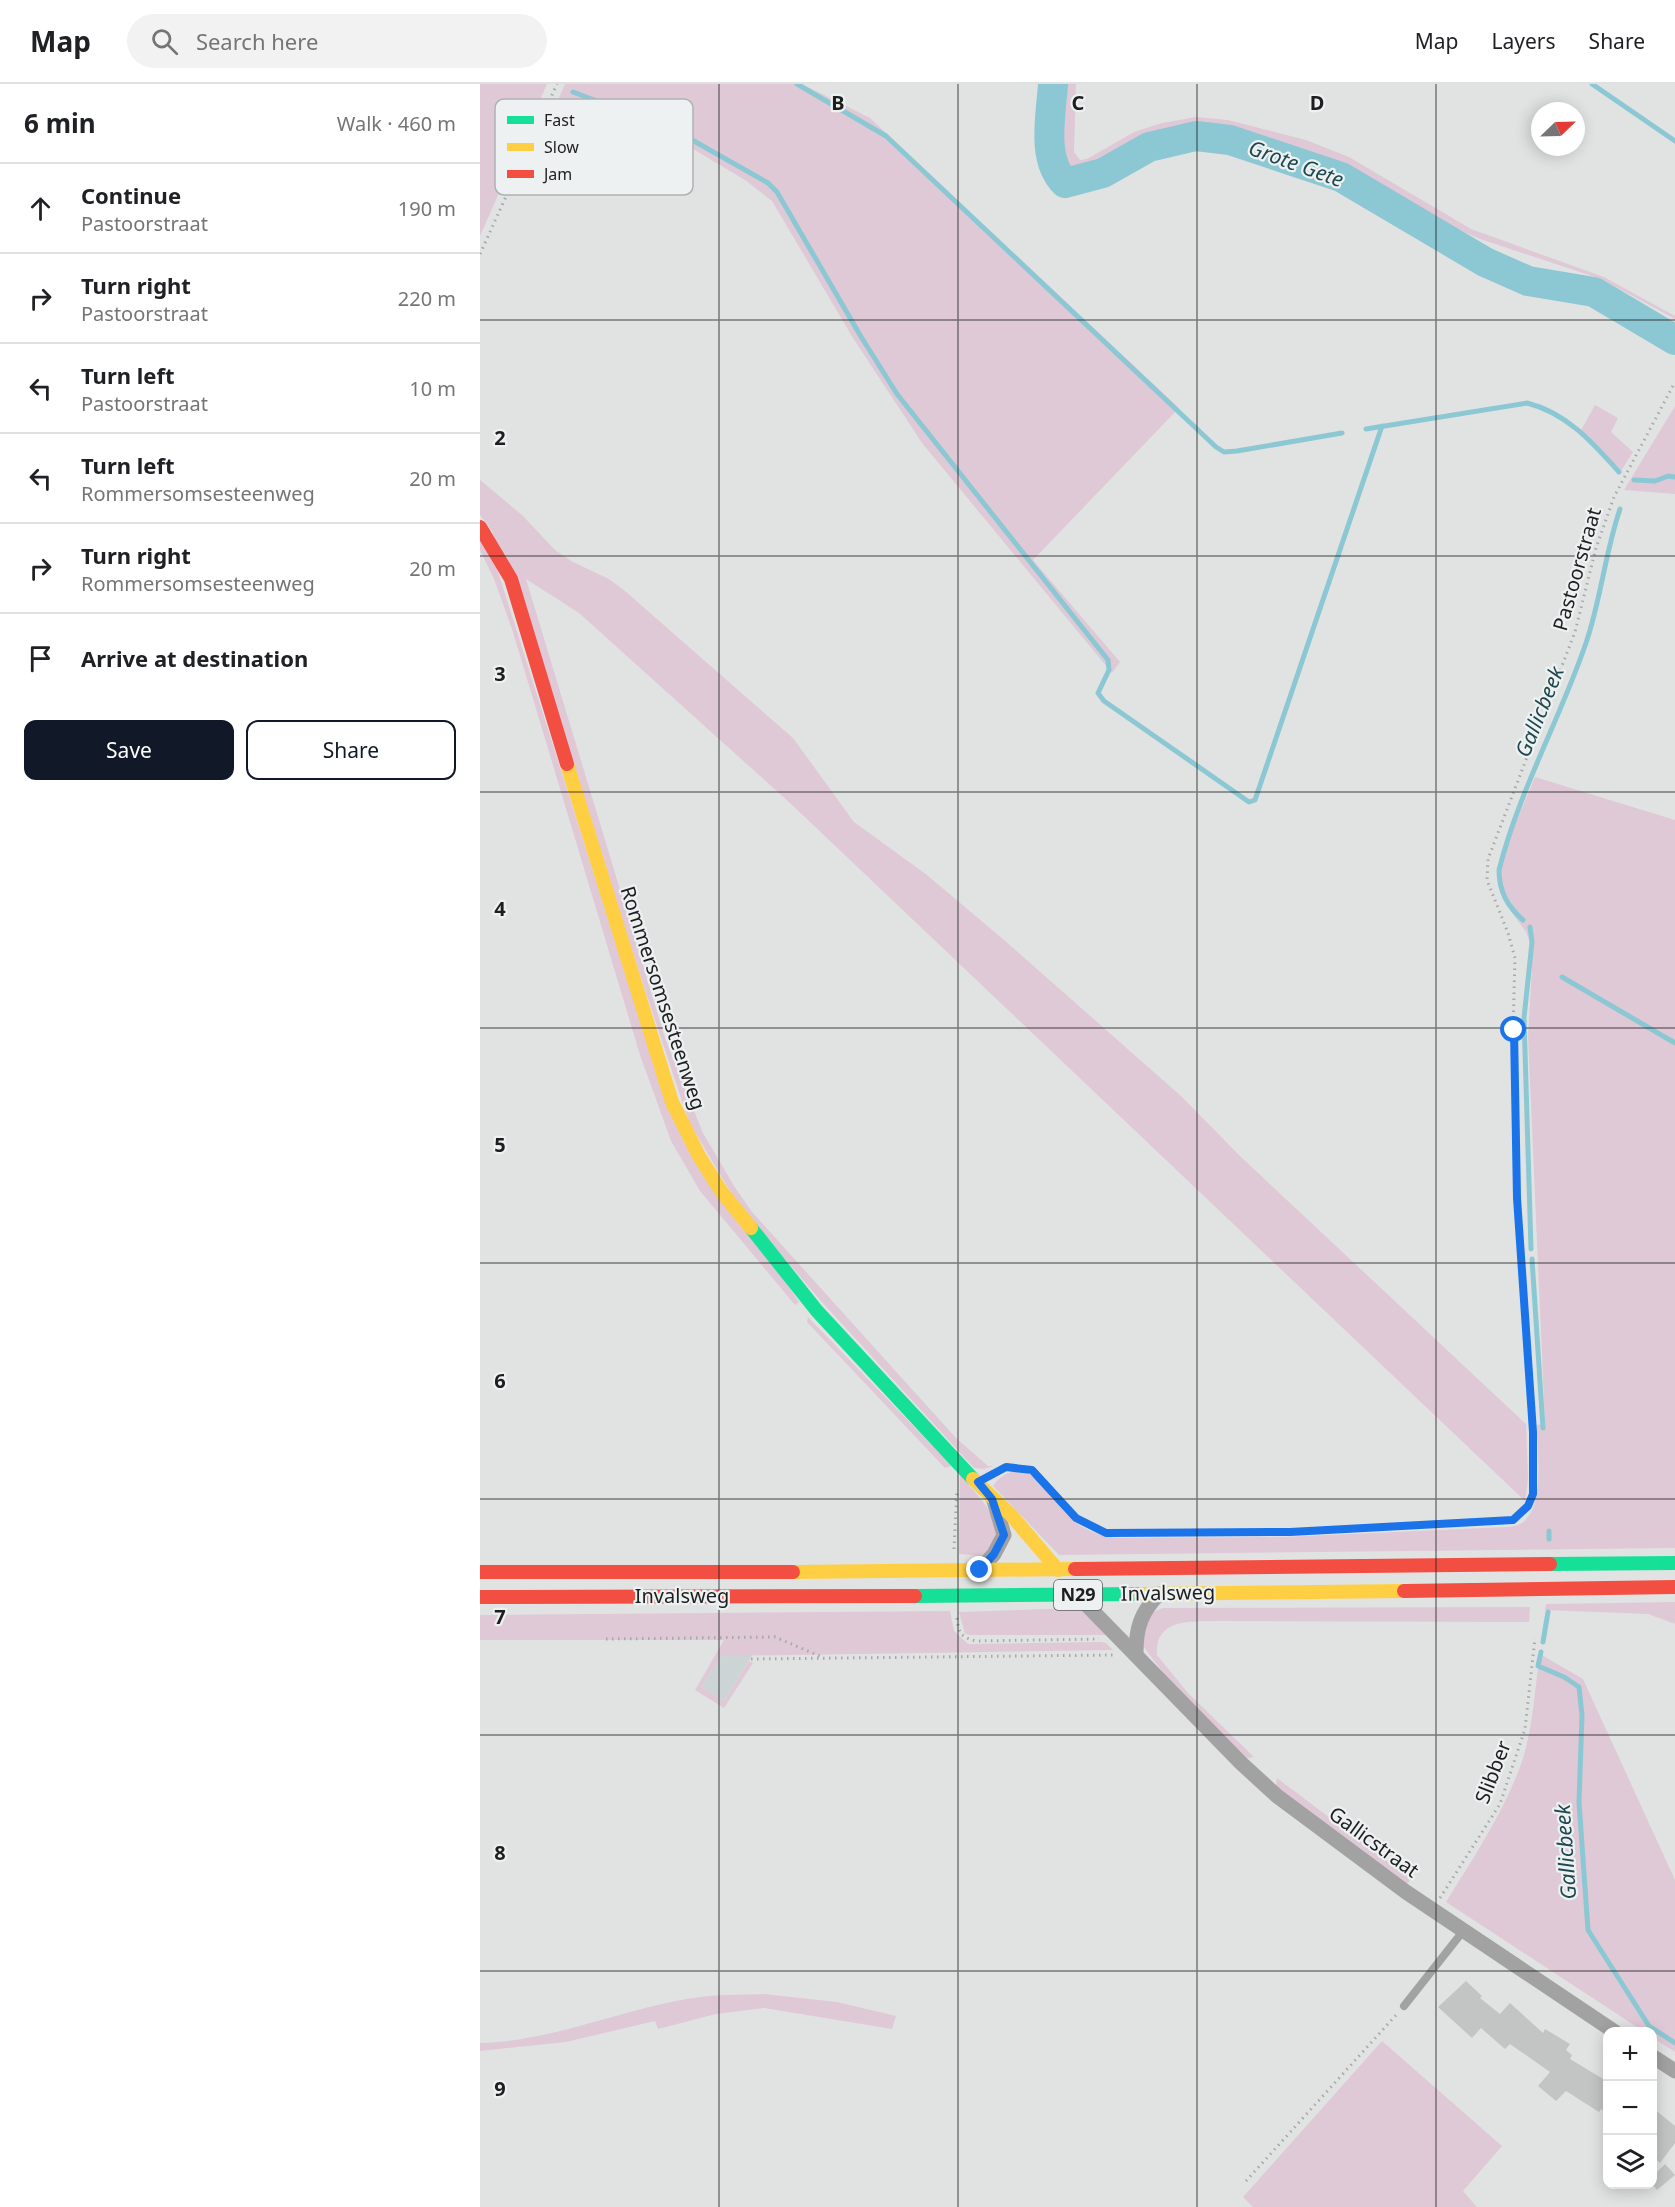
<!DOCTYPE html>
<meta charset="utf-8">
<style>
body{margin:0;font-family:"Noto Sans",sans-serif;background:#f2f2f2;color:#202124}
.controls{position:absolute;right:18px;bottom:18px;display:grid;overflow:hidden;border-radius:12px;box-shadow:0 3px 15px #0003}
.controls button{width:54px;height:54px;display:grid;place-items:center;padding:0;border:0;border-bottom:2px solid #e0e0e0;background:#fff;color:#202124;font:30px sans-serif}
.compass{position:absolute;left:1051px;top:18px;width:54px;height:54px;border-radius:50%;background:#fff;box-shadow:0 3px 15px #0003;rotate:67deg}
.stop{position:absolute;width:18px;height:18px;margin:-14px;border:4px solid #1a73e8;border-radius:50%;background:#fff}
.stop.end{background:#1a73e8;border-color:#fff;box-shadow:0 2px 6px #0008}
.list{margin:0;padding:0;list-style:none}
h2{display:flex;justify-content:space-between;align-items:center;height:78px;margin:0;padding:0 24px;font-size:26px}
h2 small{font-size:20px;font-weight:400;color:#757577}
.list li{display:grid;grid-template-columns:39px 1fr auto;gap:18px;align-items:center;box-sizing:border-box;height:90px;padding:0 24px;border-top:2px solid #e0e0e0}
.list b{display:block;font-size:22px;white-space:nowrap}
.list p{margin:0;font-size:20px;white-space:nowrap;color:#757577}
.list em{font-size:20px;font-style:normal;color:#757577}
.actions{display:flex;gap:12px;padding:18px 24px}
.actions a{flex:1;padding:14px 0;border:2px solid #111827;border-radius:12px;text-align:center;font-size:21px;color:#111827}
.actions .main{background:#111827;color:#fff}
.icon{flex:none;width:33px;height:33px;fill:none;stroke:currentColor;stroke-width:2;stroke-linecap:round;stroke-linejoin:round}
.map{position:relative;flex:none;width:1195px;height:2123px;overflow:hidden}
header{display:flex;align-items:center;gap:36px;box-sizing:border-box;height:84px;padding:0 30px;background:#fff;border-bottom:2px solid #e0e0e0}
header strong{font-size:28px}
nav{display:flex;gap:33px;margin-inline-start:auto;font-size:21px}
.search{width:420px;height:54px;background:#f2f2f2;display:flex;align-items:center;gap:15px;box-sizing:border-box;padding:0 21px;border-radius:33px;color:#757577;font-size:22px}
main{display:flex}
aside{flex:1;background:#fff}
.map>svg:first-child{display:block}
</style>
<header>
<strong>Map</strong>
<div class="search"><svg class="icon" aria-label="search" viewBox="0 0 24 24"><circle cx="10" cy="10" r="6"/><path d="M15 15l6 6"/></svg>Search here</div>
<nav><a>Map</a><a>Layers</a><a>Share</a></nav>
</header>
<main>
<aside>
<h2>6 min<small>Walk · 460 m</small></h2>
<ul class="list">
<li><svg class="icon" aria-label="ahead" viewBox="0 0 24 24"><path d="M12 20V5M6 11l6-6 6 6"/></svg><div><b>Continue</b><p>Pastoorstraat</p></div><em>190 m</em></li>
<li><svg class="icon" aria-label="right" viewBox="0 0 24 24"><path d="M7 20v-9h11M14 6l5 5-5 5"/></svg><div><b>Turn right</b><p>Pastoorstraat</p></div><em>220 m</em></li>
<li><svg class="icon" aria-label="left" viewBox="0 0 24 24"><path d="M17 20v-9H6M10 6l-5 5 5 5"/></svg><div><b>Turn left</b><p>Pastoorstraat</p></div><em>10 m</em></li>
<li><svg class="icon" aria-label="left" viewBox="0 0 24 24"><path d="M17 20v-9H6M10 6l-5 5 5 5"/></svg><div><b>Turn left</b><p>Rommersomsesteenweg</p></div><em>20 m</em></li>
<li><svg class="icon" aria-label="right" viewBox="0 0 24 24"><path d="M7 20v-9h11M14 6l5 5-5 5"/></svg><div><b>Turn right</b><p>Rommersomsesteenweg</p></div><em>20 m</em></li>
<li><svg class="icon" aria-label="arrive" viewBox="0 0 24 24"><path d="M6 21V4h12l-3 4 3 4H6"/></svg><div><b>Arrive at destination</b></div></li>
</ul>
<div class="actions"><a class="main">Save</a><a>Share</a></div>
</aside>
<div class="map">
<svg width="1195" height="2123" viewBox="0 0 1195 2123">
<rect width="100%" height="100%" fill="#e1e3e3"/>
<!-- built -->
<path fill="#cdd4d5" d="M273 1570 244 1617 221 1603 242 1572Z"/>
<!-- green -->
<g fill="#dfc9d6">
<path d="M0 0H67L0 152Z"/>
<path d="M85 0H322L390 34 699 324 553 476 640 578 632 589 442 359 373 254 292 117 265 96 203 59 160 44 74 25Z"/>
<path d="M584 0H596L594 68 600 76 607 75 654 48 682 39 716 33 748 36 826 56 869 73 991 145 1124 193 1195 232V235L1121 195 1000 155 932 125 845 76 776 55 715 42 687 49 609 84 595 87 587 83 582 59Z"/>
<path d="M1115 321 1138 334 1131 348 1153 368 1141 387 1100 348Z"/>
<path d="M1195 322V410L1144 406Z"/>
<path d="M0 396 42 431 76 467 93 478 129 495 145 507 313 654 374 738 447 791 524 856 701 1012 761 1073 1046 1340 1048 1395 1045 1417 310 719 99 529 46 495 185 954 223 1049 254 1102 272 1128 476 1354 508 1382H514L504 1385 494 1384 341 1217 257 1119 209 1038 12 447 0 431Z"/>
<path d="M0 451 14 475 190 1030 319 1218 315 1221 220 1107 191 1057 160 971 32 545 14 495 0 466Z"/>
<path d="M1055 693 1195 736V1464L579 1471 513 1402C521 1391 530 1386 544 1387 586 1411 576 1445 637 1454L803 1453 1026 1443C1030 1443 1037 1442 1040 1440 1066 1427 1057 1365 1057 1341L1065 1340 1048 952 1052 882 1051 861 1046 848 1030 826 1018 791 1023 769Z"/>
<path d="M328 1233 472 1382 465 1384 327 1238Z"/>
<path d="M480 1391C499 1413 536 1446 502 1472L479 1470Z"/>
<path d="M1195 1518V1540L1168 1530 1065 1526 1066 1520Z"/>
<path d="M1050 1523 1049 1538 740 1537C712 1538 675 1533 677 1571L708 1609 774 1673 764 1675 687 1594 663 1562 667 1540 672 1528 683 1524Z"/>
<path d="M597 1524 605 1526 630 1551H491L485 1550 479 1528Z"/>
<path d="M470 1527 474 1547 488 1560 621 1558 626 1559 633 1566 242 1572 221 1603 244 1617 269 1577 273 1579 244 1624 215 1606 244 1556H0V1531Z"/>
<path d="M1060 1570 1103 1595 1195 1796V1968L1173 1954 1172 1948 1163 1947 966 1818C992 1776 1020 1734 1038 1688 1053 1652 1054 1608 1060 1570Z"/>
<path d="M797 1694 931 1795 927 1800 802 1708 796 1701Z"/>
<path d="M284 1910 357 1918 416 1932 412 1945 284 1924 236 1930 178 1945 175 1937 86 1958 0 1967V1959C79 1957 151 1920 229 1912 247 1910 266 1911 284 1910Z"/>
<path d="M902 1957 1022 2062 983 2107 997 2123H773L763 2113Z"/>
</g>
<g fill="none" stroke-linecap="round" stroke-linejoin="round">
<!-- stream -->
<g stroke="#8cc8d3" stroke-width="5">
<path d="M317 0 406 52 736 363 744 368 757 367 862 349"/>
<path d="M1112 0 1195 57"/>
<path d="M93 8 198 48 288 99 297 108 380 251 417 310 628 576 629 586 618 609 624 617 769 718 775 716 902 342"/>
<path d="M886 345 1047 319C1087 329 1113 359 1139 388"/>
<path d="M1154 396 1175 397 1188 392 1195 393"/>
<path d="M1043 836C1027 822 1019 807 1019 786 1039 707 1080 635 1106 559 1121 515 1125 469 1140 425"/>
<path d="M1050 843 1052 858 1044 934 1051 1165"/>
<path d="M1082 893 1195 959"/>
<path d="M1052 1175 1063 1344"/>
<path d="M1069 1455V1447"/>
<path d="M1063 1558 1068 1528"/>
<path d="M1061 1568 1058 1582 1084 1593 1099 1603 1102 1631 1099 1718 1108 1846 1169 1942 1195 1959"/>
</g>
<!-- river -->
<path stroke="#8cc8d3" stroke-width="30" d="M573 0C571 32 561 75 585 99L623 89 669 63 716 52 750 56 861 93 1005 178 1048 197 1114 208 1195 256"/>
</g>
<!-- building -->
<g fill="#c3c5c5">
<path d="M986 1897 1002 1912 1000 1914 1020 1930 1030 1919 1063 1949 1065 1945 1090 1960 1086 1966 1092 1971 1090 1975 1128 1998V2030L1121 2025 1119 2028 1086 2007 1076 2017 1058 2002 1070 1988 1030 1960 1025 1965 1001 1944 992 1954 958 1923Z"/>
<path d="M1173 2024 1195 2042V2059L1180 2079 1173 2073Z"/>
<path d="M1185 2080 1195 2091 1177 2106 1172 2100 1173 2092Z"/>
</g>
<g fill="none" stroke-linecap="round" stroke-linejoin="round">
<!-- path -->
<g stroke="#a8a8a8" stroke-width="3" stroke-dasharray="1.5 4.5" stroke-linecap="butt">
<path d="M0 170 77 0"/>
<path d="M513 1390C557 1367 568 1412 596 1435 605 1442 615 1445 625 1449L810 1447 995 1439 1033 1436 1048 1422 1053 1410V1348L1037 1115 1033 946 1035 874 1028 849 1007 796 1008 775 1095 548 1116 464 1134 413 1195 298"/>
<path d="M474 1465 477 1405"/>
<path d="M477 1534C479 1549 480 1553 496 1557L619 1555"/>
<path d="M126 1555 295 1553 342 1573"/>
<path d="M271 1575 633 1571"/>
<path d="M960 1814 1020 1720 1045 1645 1055 1554"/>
<path d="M766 2097 917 1930"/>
</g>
<!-- lane -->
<path stroke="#a2a2a2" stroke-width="8" d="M924 1922 984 1846"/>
<!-- street -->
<g stroke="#a2a2a2" stroke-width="15">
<path d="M500 1486 514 1470 524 1451 514 1417"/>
<path d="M597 1511 761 1679 797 1712 926 1808 1135 1948"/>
<path d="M656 1569C656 1544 661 1528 679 1510"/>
<path d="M1172 1972 1195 1987"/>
</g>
<!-- fast -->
<g stroke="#16e098" stroke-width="14">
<path d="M271 1144 337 1227 493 1395"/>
<path d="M1070 1480 1195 1479"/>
<path d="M435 1512 661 1510"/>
</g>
<!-- slow -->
<g stroke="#ffcf43" stroke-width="14">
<path d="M87 680 192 1018 219 1072 241 1107 271 1144"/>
<path d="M493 1395 531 1431 578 1486"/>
<path d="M313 1488 595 1485"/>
<path d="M661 1510 924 1507"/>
</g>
<!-- jam -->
<g stroke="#f24e42" stroke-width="14">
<path d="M0 443 31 495 87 680"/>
<path d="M595 1485 1070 1480"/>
<path d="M0 1488H313"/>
<path d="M924 1507 1195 1503"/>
<path d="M0 1513 435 1512"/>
</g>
</g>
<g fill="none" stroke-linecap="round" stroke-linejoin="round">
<!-- route -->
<path stroke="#1a73e8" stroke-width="8" d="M500 1486 514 1470 524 1451 512 1415 498 1398 526 1383 552 1386 596 1434 626 1449 810 1448 1033 1436 1048 1422 1053 1410V1348L1037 1114 1034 946"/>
</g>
<!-- grid -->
<path fill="none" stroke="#1d1e1e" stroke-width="1.5" stroke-opacity="0.55" d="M239 0V2123M478 0V2123M717 0V2123M956 0V2123M0 236H1195M0 472H1195M0 708H1195M0 944H1195M0 1179H1195M0 1415H1195M0 1651H1195M0 1887H1195"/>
<g text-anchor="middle" stroke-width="4.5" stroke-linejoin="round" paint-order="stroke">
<!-- shield labels -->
<rect fill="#edf1f2" stroke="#5b5d5e" stroke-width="1.5" x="574" y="1496" width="48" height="30" rx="4.5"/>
<g font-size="18" font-weight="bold" fill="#1d1e1e">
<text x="598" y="1517">N29</text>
</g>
<!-- street labels -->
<g font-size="20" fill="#1d1e1e" stroke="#edf1f2">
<text transform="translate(1097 485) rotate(-74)" y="7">Pastoorstraat</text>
<text transform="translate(183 914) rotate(72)" y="7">Rommersomsesteenweg</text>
<text transform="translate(688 1509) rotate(-1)" y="7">Invalsweg</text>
<text x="202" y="1519">Invalsweg</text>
<text transform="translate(1013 1688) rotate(-69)" y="7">Slibber</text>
<text transform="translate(894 1758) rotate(36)" y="7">Gallicstraat</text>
</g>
<!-- water labels -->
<g font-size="21" font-style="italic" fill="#1f474e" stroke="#edf1f2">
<text transform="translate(816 80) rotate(20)" y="7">Grote Gete</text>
<text transform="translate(1060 628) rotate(-68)" y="7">Gallicbeek</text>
<text transform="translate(1086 1768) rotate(-94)" y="7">Gallicbeek</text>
</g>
</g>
<!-- legend -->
<rect x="15" y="15" width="198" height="96" rx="9" fill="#edf1f2" stroke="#afb2b2" stroke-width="1.5"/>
<rect x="27" y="32" width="27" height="8" fill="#16e098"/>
<rect x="27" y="59" width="27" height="8" fill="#ffcf43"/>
<rect x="27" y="86" width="27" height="8" fill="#f24e42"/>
<g font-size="16" fill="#1d1e1e">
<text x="64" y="42">Fast</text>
<text x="64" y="69">Slow</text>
<text x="64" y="96">Jam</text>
</g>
<g font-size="20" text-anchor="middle" font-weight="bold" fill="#1d1e1e" stroke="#edf1f2" stroke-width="4.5" stroke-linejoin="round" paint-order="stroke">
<text x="358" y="26">B</text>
<text x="598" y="26">C</text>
<text x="837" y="26">D</text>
<text x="20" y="361">2</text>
<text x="20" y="597">3</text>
<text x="20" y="832">4</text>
<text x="20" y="1068">5</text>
<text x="20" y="1304">6</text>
<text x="20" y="1540">7</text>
<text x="20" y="1776">8</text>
<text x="20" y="2012">9</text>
</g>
</svg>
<div class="controls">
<button>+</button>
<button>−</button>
<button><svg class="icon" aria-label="layers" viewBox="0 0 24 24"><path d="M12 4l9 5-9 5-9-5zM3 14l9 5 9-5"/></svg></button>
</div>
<svg class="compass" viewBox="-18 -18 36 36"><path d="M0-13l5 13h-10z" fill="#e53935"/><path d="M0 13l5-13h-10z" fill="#757577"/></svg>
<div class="stop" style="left:1034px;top:946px"></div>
<div class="stop end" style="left:500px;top:1486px"></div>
</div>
</main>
